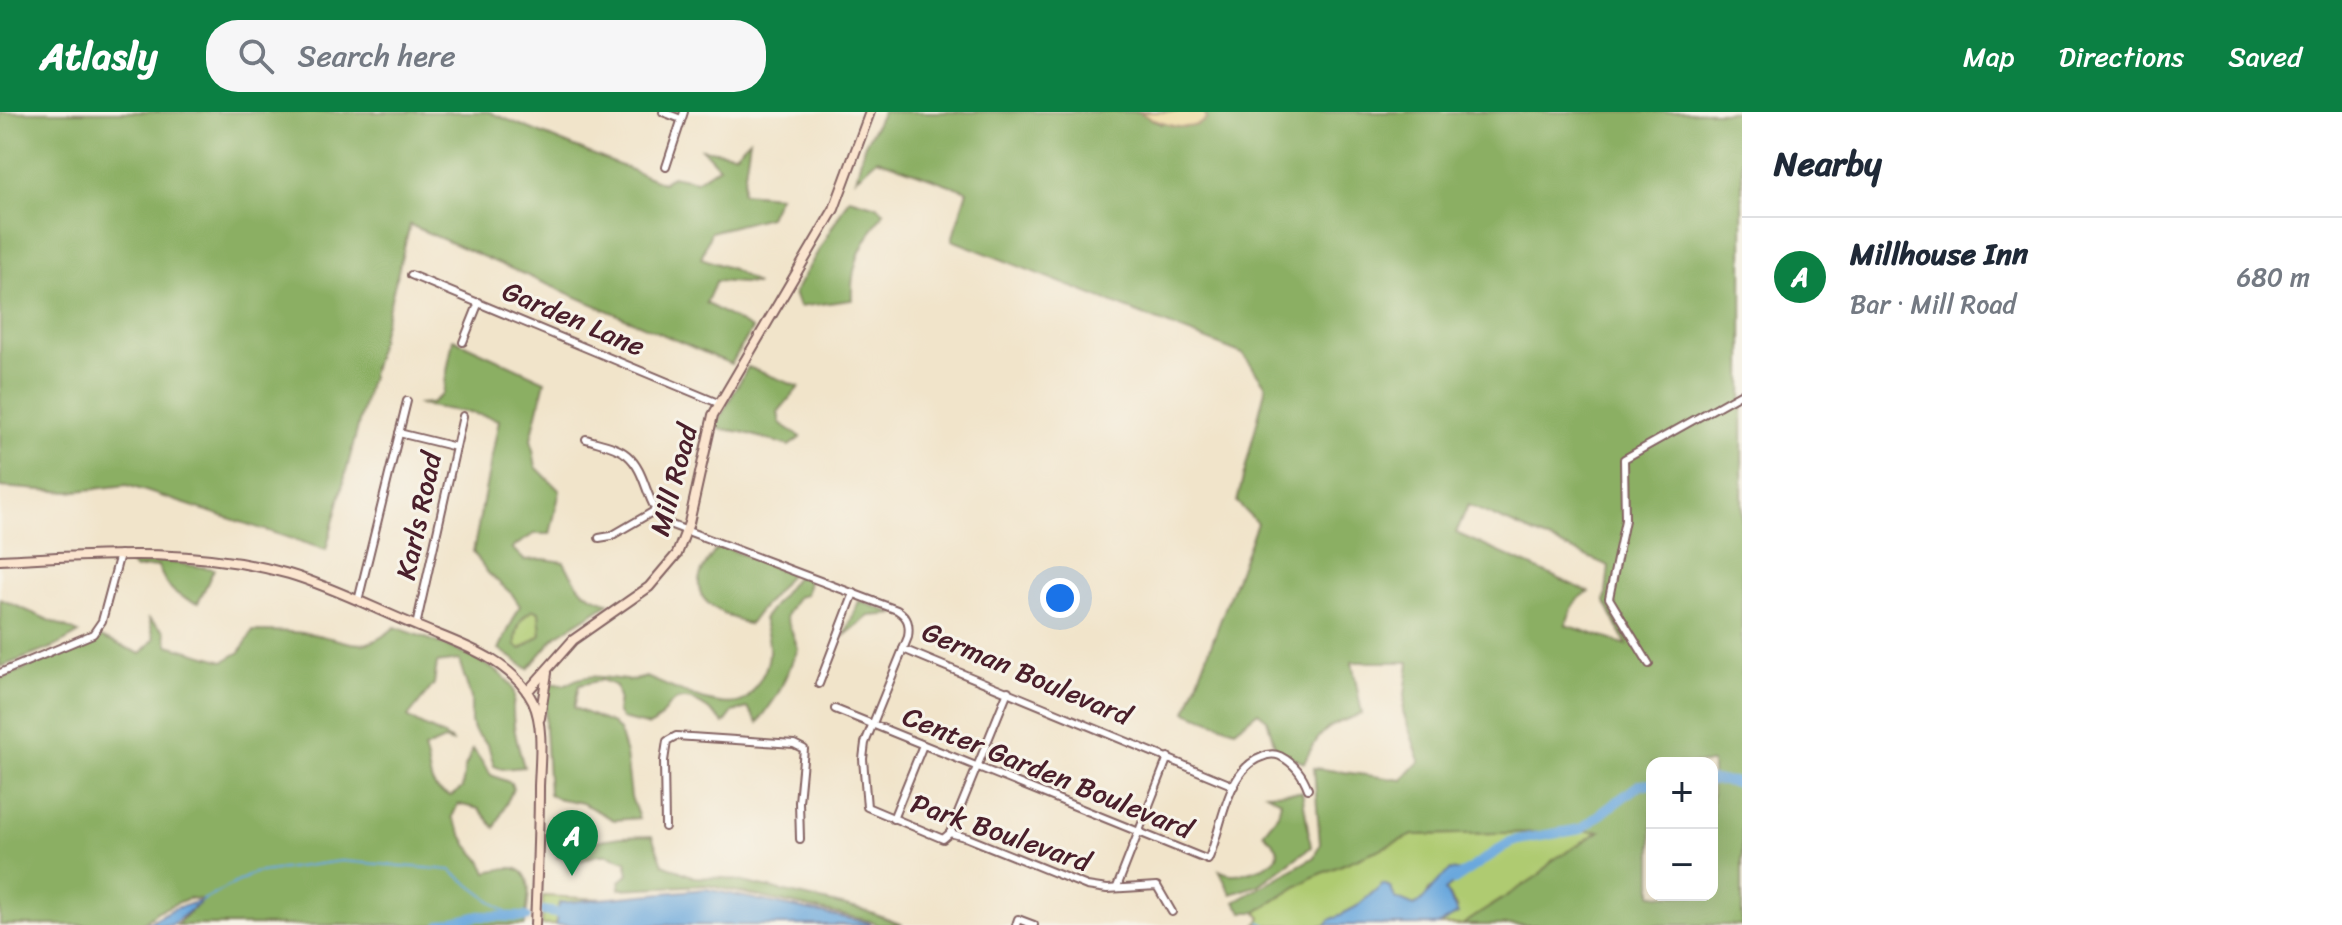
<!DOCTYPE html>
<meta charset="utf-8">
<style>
body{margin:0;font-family:Sriracha,sans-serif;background:#f6f6f7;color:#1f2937}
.controls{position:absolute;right:24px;bottom:24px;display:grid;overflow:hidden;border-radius:16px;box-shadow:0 8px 32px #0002}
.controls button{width:72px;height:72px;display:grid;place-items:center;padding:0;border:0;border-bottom:2px solid #e0e1e3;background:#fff;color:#1f2937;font:40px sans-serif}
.you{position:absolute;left:1060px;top:486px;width:28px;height:28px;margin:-20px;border:6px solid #fff;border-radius:50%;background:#1a73e8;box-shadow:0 0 0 12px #1a73e833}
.badge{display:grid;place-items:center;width:52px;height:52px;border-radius:50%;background:#0b8043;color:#fff;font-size:26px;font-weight:700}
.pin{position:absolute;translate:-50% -66px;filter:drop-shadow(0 2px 4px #0008)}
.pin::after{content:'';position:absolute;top:42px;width:28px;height:24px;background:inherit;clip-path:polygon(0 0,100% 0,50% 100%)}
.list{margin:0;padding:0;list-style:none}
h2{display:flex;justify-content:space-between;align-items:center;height:104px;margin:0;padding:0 32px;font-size:34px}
h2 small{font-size:26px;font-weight:400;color:#747a83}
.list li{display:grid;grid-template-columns:52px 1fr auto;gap:24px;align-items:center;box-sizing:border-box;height:120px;padding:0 32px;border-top:2px solid #e0e1e3}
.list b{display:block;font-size:30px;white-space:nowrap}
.list p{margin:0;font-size:26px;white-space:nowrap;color:#747a83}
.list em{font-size:26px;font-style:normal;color:#747a83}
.icon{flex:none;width:44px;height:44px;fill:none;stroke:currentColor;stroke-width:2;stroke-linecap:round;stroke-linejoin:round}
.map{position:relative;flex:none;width:1742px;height:813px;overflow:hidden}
header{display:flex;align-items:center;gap:48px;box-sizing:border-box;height:112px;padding:0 40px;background:#0b8043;color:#fff}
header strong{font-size:38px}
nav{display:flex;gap:44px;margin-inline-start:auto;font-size:28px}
.search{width:560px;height:72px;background:#f6f6f7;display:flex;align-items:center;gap:20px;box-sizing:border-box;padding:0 28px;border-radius:32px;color:#747a83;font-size:30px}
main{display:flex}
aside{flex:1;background:#fff}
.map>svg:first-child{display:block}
</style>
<header>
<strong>Atlasly</strong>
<div class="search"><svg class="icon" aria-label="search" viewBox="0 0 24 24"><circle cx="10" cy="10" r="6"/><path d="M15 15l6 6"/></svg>Search here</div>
<nav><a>Map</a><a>Directions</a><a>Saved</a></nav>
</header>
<main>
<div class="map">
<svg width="1742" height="813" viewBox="0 0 1742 813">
<rect width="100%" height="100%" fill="#f7f3e8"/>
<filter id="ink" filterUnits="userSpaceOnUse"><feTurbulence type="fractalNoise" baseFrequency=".0125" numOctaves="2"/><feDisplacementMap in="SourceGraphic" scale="16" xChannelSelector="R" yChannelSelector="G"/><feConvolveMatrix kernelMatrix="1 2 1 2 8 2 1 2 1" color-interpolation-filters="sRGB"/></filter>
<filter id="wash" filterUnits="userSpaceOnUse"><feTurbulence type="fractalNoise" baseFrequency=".006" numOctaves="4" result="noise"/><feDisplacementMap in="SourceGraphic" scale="32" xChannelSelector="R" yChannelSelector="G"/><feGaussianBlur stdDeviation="1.8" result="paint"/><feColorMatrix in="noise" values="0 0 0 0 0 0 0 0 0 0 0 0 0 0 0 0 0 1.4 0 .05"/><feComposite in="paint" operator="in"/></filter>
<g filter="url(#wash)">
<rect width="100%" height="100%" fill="#f1e4ca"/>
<!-- green -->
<g fill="#afcb71" stroke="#7c754e" stroke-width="2">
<path d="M534 498 539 500 541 523 521 537 516 534C515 519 520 503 534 498Z"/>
<path d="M1605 670 1652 771 1467 813H1438L1457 796 1445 778 1449 772 1429 778 1423 791 1414 794 1395 786 1390 775 1383 772 1356 795 1330 808 1326 813H1256L1261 806 1256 800 1314 764 1413 723 1541 720Z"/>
<path d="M543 784 605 787 559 791 555 813H542Z"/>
</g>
<!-- forest -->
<g fill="#8baf63" stroke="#6a6747" stroke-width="2" fill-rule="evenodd">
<path d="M0 0H489L663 71 672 64 696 69 719 55 702 37 735 42 750 27 742 81 779 84 769 105 711 120 701 146 732 157 757 172 716 169 706 191 752 217 731 252 410 113 326 438 127 373 69 380 0 375Z"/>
<path d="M883 0H1139L1161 12 1207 7 1204 0H1742V813H1462L1539 763 1553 748 1600 719 1413 723 1311 766 1256 800H1243L1235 790 1314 745 1320 732 1314 656 1402 668 1420 649 1403 600 1409 550H1352L1362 602C1328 613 1319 618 1304 651L1276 638 1267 607 1258 600 1235 618 1186 600 1257 411 1237 390 1266 274 1243 242 952 128 967 79 877 47 856 66 864 34ZM1468 393 1609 454 1605 490 1627 533 1566 513C1571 497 1574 487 1589 480L1456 421ZM1652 651H1712V783H1652Z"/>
<path d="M849 86 877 94 884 100C863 130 850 151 852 188L799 195 794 181Z"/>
<path d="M453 227 545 269 531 327 536 355 560 379 550 422H534L512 436 524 448 543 447 564 450C579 476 580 481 609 491L556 524 528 557 499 537 520 494 512 482 488 461 473 440 499 308C473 299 444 298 417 292L432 291 443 281ZM534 498 539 500 541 523 521 537 516 534C515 519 520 503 534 498Z"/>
<path d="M748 255 799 275 778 300 780 311 801 325 789 334 742 320 714 316Z"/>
<path d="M719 433 790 462C778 481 761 494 749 513 728 503 689 492 701 461 705 452 713 442 719 433Z"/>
<path d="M128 449H163L214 457 198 491C176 485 166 476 158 454L135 457Z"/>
<path d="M797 464 809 469 806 483 797 485 786 504 798 537 778 582 758 611 748 596 733 600 724 612C714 600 689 578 672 591 662 598 665 606 649 614L622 607 617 600 619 586 616 574 602 568 579 573 574 596 613 612 619 619 626 642 631 685 639 706 614 708 582 691 556 686 549 682 545 616 546 571 566 573C595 553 619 576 646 565 670 574 724 603 746 587 752 582 757 573 761 566 773 546 770 529 763 507Z"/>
<path d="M0 487 5 489 79 521 54 535 0 555Z"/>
<path d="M859 489 895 502 869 504 845 523Z"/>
<path d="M149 507 164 518 168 533 224 549 240 540 253 519C274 519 296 519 317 523 353 530 364 542 395 515 421 525 510 552 514 581 515 587 512 593 513 599 513 619 519 637 524 655L502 657 494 654 488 633 475 620 471 610V586L459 548 437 551 434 572 408 605C422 617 440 618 454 631L444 628 424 637C432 659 425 678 451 684L462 676 465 655 473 637 491 663 511 671 513 677 495 716 479 697 458 692 452 705 468 734 480 747 487 760C494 759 506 755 513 756 538 760 526 796 525 813H176L203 788 189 786 158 799 140 813H0V567L101 525 141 542 154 527Z"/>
<path d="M1302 680 1311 735 1259 773 1231 782 1219 758C1223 760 1227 762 1232 762 1243 763 1284 753 1277 736 1274 731 1267 725 1263 721L1278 702 1281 689 1266 681Z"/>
<path d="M652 724 663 752 694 765 726 766 863 798 903 813H877L870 809 707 773 619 777 620 769 629 762 626 749 608 743H597L579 749 557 745 558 735 620 725Z"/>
</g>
<!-- sand -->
<path fill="#eeda9e" stroke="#9c7c64" stroke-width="2" d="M1139 0H1204L1207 7C1188 24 1157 10 1139 0Z"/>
<!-- water -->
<g fill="#6ba8dd" stroke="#5a6484" stroke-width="2">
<path d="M1451 758 1466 761 1445 778 1458 802 1438 813H1326L1330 808 1356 795 1383 772 1390 775 1395 786 1414 794C1427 789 1433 769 1451 758Z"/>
<path d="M706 777 869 811 871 813H556L559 791Z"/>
<path d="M204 788 171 813H144L173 797Z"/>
</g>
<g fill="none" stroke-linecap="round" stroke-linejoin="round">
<!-- stream -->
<g stroke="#6ba8dd" stroke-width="2">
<path d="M201 789 254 761 341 749 450 758 512 805"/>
<path d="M1260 810 1266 813"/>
</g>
<!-- river -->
<g stroke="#6ba8dd" stroke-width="10">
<path d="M1712 668 1742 671"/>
<path d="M1454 768 1512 729 1581 717 1639 673 1652 672"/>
<path d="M544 799 568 803"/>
<path d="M441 813 479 804 526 805"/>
</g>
</g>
</g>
<g filter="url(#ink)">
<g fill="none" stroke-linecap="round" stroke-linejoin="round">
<!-- street casing -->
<g stroke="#846463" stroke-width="10">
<g id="street">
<path d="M663 0 681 7"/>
<path d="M666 55 684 0"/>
<path d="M411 163 718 291"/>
<path d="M463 230 479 190"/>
<path d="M399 321 456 335"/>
<path d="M586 327C598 331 617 334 627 343 649 362 644 394 669 412L897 498C908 505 910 512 908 525L865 631 863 647 867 695 943 727 950 721 968 726 1087 774 1107 777 1157 774 1172 800"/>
<path d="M599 426 611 424 654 399"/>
<path d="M358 489 407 289"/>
<path d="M416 514 463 304"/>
<path d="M903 537 1234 674"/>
<path d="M1649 552 1609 486 1625 408 1624 347 1742 281"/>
<path d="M0 561 93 522 102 509 120 442"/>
<path d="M819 572 854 481"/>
<path d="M835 597 1208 748C1222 718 1226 657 1262 645 1268 642 1273 641 1280 644 1294 651 1303 663 1308 677"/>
<path d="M893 707 923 633"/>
<path d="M665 715 664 649 667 629 676 624 794 632 804 637 799 690 800 727"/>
<path d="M950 721 1008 579"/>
<path d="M1117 775 1168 645"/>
<path d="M1016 813 1018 807 1034 813"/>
</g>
</g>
<!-- secondary casing -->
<g stroke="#846463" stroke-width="12">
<g id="secondary">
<path d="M0 448C98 443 194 435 289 462 336 476 379 499 424 517 463 533 513 549 533 590 544 614 540 647 539 674 539 720 537 766 535 813"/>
<path d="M527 580 573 528 649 475 677 442 689 411 713 303 834 97 870 0"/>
<path d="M540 606 547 561"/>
</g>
</g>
<!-- street -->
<use href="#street" stroke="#fff" stroke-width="6"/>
<!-- secondary -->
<use href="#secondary" stroke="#fbe5cf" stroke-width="8"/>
</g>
</g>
<g text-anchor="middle" stroke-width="6" stroke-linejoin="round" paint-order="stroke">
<!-- street labels -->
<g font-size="28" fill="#4a1f2b" stroke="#f7f3e8">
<text transform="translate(574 206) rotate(23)" y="10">Garden Lane</text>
<text transform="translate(673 368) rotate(-75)" y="10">Mill Road</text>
<text transform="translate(418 404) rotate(-78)" y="10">Karls Road</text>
<text transform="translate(1027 561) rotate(23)" y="10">German Boulevard</text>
<text transform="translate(1048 660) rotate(22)" y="10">Center Garden Boulevard</text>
<text transform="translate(1001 720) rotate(19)" y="10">Park Boulevard</text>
</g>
</g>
</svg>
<div class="controls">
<button>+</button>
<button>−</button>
</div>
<div class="you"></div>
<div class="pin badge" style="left:572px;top:764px">A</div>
</div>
<aside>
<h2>Nearby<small></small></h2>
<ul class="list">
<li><span class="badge">A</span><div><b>Millhouse Inn</b><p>Bar · Mill Road</p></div><em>680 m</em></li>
</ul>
</aside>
</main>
